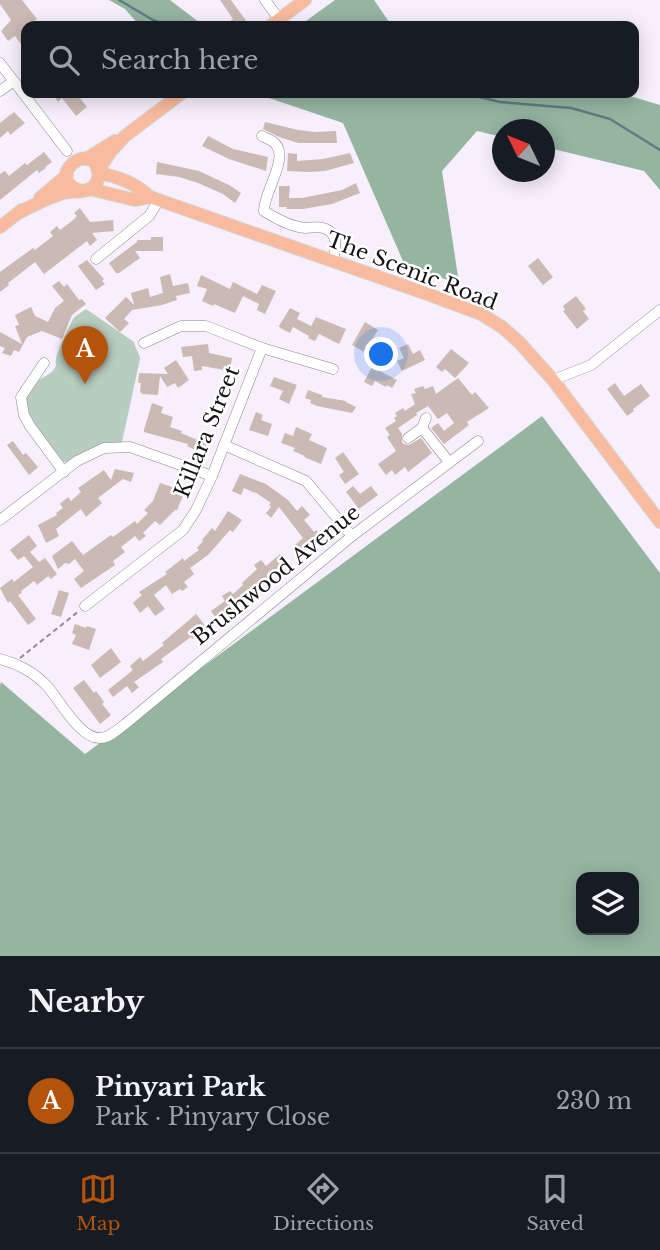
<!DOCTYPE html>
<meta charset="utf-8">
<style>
body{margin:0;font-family:"Libre Baskerville",serif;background:#20242c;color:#f1f3f6}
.controls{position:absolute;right:21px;bottom:21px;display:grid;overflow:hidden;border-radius:14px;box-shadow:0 4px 18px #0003}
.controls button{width:63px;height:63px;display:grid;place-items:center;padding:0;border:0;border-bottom:2px solid #363941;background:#171b24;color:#f1f3f6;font:35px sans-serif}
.compass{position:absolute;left:492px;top:119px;width:63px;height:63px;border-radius:50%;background:#171b24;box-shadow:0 4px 18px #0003;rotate:313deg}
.you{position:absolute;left:382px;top:355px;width:24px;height:24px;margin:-18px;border:5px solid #fff;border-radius:50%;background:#1a73e8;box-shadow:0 0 0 10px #1a73e833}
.badge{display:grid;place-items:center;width:46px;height:46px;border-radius:50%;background:#b45309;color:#fff;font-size:23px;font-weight:700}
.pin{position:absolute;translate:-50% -58px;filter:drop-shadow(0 2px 4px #0008)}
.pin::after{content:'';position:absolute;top:37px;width:24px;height:21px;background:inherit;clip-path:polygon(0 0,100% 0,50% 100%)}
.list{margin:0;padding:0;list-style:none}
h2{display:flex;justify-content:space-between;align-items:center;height:91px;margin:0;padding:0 28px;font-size:30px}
h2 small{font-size:23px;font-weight:400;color:#9ea1a6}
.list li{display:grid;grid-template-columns:46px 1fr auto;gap:21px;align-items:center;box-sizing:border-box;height:105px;padding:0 28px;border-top:2px solid #363941}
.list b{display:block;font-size:26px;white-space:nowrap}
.list p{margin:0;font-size:23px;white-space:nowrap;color:#9ea1a6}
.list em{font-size:23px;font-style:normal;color:#9ea1a6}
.icon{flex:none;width:38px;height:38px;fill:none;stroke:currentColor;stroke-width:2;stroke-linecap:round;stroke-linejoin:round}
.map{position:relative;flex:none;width:660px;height:956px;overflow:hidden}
.search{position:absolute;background:#171b24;box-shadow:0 4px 18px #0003;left:21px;right:21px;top:21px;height:77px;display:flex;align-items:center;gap:18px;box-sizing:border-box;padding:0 24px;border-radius:14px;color:#9ea1a6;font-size:26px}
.sheet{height:196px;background:#171b24}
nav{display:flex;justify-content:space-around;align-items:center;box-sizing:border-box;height:98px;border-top:2px solid #363941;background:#171b24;font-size:19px;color:#9ea1a6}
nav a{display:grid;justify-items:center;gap:4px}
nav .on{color:#b45309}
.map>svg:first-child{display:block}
</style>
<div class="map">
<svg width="660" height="956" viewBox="0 0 660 956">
<rect width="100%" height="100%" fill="#f8effd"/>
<!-- green -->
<path fill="#b7cdbf" d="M86 309 134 342C135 349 140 353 140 359L122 442 100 445 84 452 67 463 62 461C47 442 9 405 36 382 42 377 54 374 56 365 56 363 55 361 56 359 56 354 70 325 73 319 76 315 82 312 86 309Z"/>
<!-- forest -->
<g fill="#95b5a1" fill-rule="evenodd">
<path d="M109 0H170L204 26H140L125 9Z"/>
<path d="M335 0H374L392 26H299Z"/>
<path d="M254 93H620L660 105V190L644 171 545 147 544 130H503L502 137 477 131 442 171 459 283 406 268 343 123Z"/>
<path d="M542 416 660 573V956H0V686L1 682 85 754ZM581 877H634V930H581Z"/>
</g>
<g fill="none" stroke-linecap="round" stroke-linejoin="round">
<!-- stream -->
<g stroke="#607d81" stroke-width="2.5">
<path d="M119 0 153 20 170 26"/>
<path d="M463 93 500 102 571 108 610 119 660 150"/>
</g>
</g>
<!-- building -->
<g fill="#cabab3">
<path d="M0 0H22L37 19 26 26V51L15 36 8 41 1 31 11 20 0 4Z"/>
<path d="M220 0H231L247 22 241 26H224L233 19Z"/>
<path d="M52 93H76L87 107 76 116 62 98 58 102Z"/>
<path d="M14 112 25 123 10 135 8 131 0 138V123Z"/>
<path d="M265 122 298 130 315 132 336 131 337 143H298L279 137 263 129Z"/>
<path d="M208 136 233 149 268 157 266 171 229 159 202 146Z"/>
<path d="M44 152 52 162 45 167 46 168 39 173 37 170 0 200V174L5 171 9 176 25 163 27 165Z"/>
<path d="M288 153 297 154V161L323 159 350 153 354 163 325 171 310 172 287 171Z"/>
<path d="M157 162 199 171 229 185 241 193 235 203 223 194 198 183 179 177 156 174Z"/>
<path d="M356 183 360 193 332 204 303 209H286L287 207H279V186H290L289 198H302L342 190Z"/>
<path d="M80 208 90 222 113 220 114 231 92 233 97 240 90 246 87 241 44 274 35 262 8 283 9 285 0 292V272L33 248 35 250 53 236 50 232 57 226 60 230 72 221 77 216 74 213Z"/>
<path d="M151 237H163V251H135L140 258 119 273H116L109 263 137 242V240H151Z"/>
<path d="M538 258 553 277 543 285 528 266Z"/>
<path d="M87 260 104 279 102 281 105 284 96 290 78 266Z"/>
<path d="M170 274 173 286 188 283 190 293 176 296 177 300 162 305 132 310 124 319 129 323 120 332 105 318 126 297 134 305 131 293 148 288 150 297 163 293 160 277Z"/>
<path d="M201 275 230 289 233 282 257 294 262 285 276 291 265 314 257 310 259 304 243 296 235 313 214 304 213 306 202 301 207 289 197 286Z"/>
<path d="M59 281 64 287 67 284 79 300 82 299 86 304 72 315 62 339 42 331 27 337 19 352 14 350 11 356 2 353 5 348 0 346V332L22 344 15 326 19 325 15 315 31 307 35 316 48 322 55 308 64 301 52 286Z"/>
<path d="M576 296 586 309 583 311 589 319 577 329 563 311 565 310 563 306Z"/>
<path d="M290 308 300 313 297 319 311 326 316 317 346 329 339 344 319 334 315 341 308 338 309 336 293 327 290 333 280 328 279 326Z"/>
<path d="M365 322 378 330 364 352 352 345Z"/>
<path d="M208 344 209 353 232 358 230 371 202 366V370L194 371 192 356 183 357 181 347Z"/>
<path d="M408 344 413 354 420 350 425 360 402 371 397 361 404 358 399 348Z"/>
<path d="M451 349 469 363 455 378 445 369 442 372 436 367Z"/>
<path d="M176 360 189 380 178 388 175 383 167 387 160 376 158 395 142 394 140 391 141 383H138L139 373 168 374 164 368Z"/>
<path d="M372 367 397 380 392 388 387 385 386 387 375 381 372 386 364 382Z"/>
<path d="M274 377 297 385 289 404 279 399 283 391 270 386Z"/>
<path d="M458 378 472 395 475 392 489 408 467 422 469 425 444 444 431 428 438 423 444 431 454 423 447 413 438 419 428 406 416 413 417 415 398 428 402 434V442L404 444 409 445 421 438 432 453 408 472 405 467 395 475 392 470 386 475 378 464 396 451 387 437 390 435 385 428 396 421 394 418 397 416 395 413 403 408 405 411 415 404 411 394 416 393 414 389 423 386 425 389 433 386 436 394Z"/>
<path d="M615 383 624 396 641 384 650 396 633 409 634 411 627 416 607 389Z"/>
<path d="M308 390 322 395V397L346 401V402L356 407 352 413 317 406 310 403 311 400 305 398Z"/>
<path d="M152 403 163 407 161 413 173 417 170 427 182 431 181 433 200 441 205 431 215 434 206 455 187 446 188 444 144 432V430Z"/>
<path d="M256 412 263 415 261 420 272 424 268 436 249 430Z"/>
<path d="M296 427 312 434 309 440 327 448 321 464 304 457 305 456 293 451 295 448 281 443 285 433 293 436Z"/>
<path d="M13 441 23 455 26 453 38 467 29 475 7 445Z"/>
<path d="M343 452 359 474 345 484 339 475 344 472 335 458Z"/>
<path d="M115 469 134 473 131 482 123 479 98 498 102 503 86 517 81 509 56 529 59 536 46 543 38 525 57 515 56 513 63 508 60 504 68 497 71 501 81 492 78 488 104 470 111 480Z"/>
<path d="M240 474 266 484 288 500 297 511 302 506 310 515 304 520 314 532 316 530 322 538 315 544 317 546 306 555 304 553 302 554 295 545 303 538 279 507 271 518 266 513 271 507 269 505 271 503 255 492V493L244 488 241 495 232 491Z"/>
<path d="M160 483 185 491 177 510H175L160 525 155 521 143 533 146 536 139 541 135 536 121 547 125 552 113 561 115 565 81 588 74 579 84 571 75 559 69 564 65 563 58 569 52 556 72 541 83 555 111 535 113 537 135 521 137 524 148 513 144 510 153 501Z"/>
<path d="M353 486 360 494 371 486 378 495 359 509 346 492Z"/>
<path d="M228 511 242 520 233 532 230 530 208 555 190 568 194 574 184 582 188 587 182 591 180 589 172 594 166 585 154 595 165 609 155 616 148 606 140 613 133 603 142 595 139 592 167 574 165 572 183 558 184 561 199 550 197 548 203 541 202 540 212 528 215 531Z"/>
<path d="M29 535 37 546 30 552 39 562 45 558 57 574 51 579 48 576 37 585 34 581 21 591 22 593 18 595 36 619 28 625 10 601 8 603 0 588 12 579 14 582 33 567 24 556 18 560 10 550Z"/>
<path d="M280 554 286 562 258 585 240 604 217 620 211 611 225 601 222 596 230 591 233 594 243 585 242 583 257 569 254 565 261 560 266 566Z"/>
<path d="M59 590 69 593 61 617 51 614Z"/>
<path d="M196 614 207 628 192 639 191 637 161 659 163 662 134 682 139 687 132 693 127 686 113 697 108 690 133 670 130 666 140 657 143 661 164 645 162 643Z"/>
<path d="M75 624 86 628 87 626 96 629 89 650 72 644 76 635 72 633Z"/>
<path d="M111 648 121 662 100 678 91 665Z"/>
<path d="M84 680 94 693 96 691 104 702 102 704 111 715 100 724 73 688Z"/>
</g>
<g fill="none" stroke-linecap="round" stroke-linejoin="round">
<!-- minor casing -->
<g stroke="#8b838f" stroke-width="11">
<g id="minor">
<path d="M265 0 279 19"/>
<path d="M0 63 67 151"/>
<path d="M0 91 14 81"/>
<path d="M262 136C265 138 269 139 272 141 293 154 263 192 264 211 275 218 292 227 306 228 311 228 317 226 323 228 339 232 336 248 333 261"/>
<path d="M96 259 149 216 159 200"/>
<path d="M144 343 181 326H206L262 348 333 369"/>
<path d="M44 363 21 397 24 415 30 426 64 472"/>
<path d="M553 380 591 365 660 310"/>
<path d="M422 428 426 418"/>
<path d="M408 438 422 428 449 462"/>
<path d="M224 445 306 481 352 536"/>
<path d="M0 520 77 461 104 448 130 447 212 476"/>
<path d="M85 606 183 530 196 510 212 476 262 348"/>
<path d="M0 659C17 663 35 673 47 686 59 699 80 740 101 738 111 737 121 727 129 721L352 536 478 441"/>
</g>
</g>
<!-- major casing -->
<g stroke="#d5d5d6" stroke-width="14">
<g id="major">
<path d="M270 26 305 0"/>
<path d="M86 159 115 141"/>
<path d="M98 171 111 151 125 136 182 93"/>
<path d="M99 173C119 177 135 183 150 197L430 295 481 314 502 327 519 342 553 380 660 522"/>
<path d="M90 189 135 200 150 197"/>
<path d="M40 198 67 175"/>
<path d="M18 213C32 206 47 198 63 193 71 191 81 193 90 189 96 186 100 178 98 171 91 137 41 180 82 191"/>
<path d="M0 227 22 210"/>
</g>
</g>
<!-- path -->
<path stroke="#918b94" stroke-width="2" stroke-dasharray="5 3.5" stroke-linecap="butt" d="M20 658 79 611"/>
<!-- minor -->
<use href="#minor" stroke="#fff" stroke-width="10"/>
<!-- major -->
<use href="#major" stroke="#f8bb9e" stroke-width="12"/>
</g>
<g text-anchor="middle" stroke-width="5" stroke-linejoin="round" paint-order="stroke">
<!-- street labels -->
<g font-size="21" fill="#171419" stroke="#fff">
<text transform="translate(412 271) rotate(21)" y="7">The Scenic Road</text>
<text transform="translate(207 432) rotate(-68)" y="7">Killara Street</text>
<text transform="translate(276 575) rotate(-39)" y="7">Brushwood Avenue</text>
</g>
</g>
</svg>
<div class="controls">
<button><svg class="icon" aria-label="layers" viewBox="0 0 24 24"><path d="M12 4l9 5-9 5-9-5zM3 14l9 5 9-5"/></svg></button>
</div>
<svg class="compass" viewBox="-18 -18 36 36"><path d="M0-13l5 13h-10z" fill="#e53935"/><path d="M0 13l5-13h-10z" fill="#9ea1a6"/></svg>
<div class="you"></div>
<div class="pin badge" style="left:85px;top:384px">A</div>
<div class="search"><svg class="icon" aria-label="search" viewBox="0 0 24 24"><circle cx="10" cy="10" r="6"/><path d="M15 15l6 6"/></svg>Search here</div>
</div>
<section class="sheet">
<h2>Nearby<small></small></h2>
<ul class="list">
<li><span class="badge">A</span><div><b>Pinyari Park</b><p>Park · Pinyary Close</p></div><em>230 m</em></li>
</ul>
</section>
<nav>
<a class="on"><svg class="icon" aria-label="map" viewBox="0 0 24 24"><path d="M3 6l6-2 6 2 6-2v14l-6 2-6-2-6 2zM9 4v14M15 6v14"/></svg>Map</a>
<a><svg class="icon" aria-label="directions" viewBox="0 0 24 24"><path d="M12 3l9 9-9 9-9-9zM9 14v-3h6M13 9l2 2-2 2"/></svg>Directions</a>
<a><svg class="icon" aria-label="saved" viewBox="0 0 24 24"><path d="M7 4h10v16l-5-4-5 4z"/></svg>Saved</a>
</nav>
